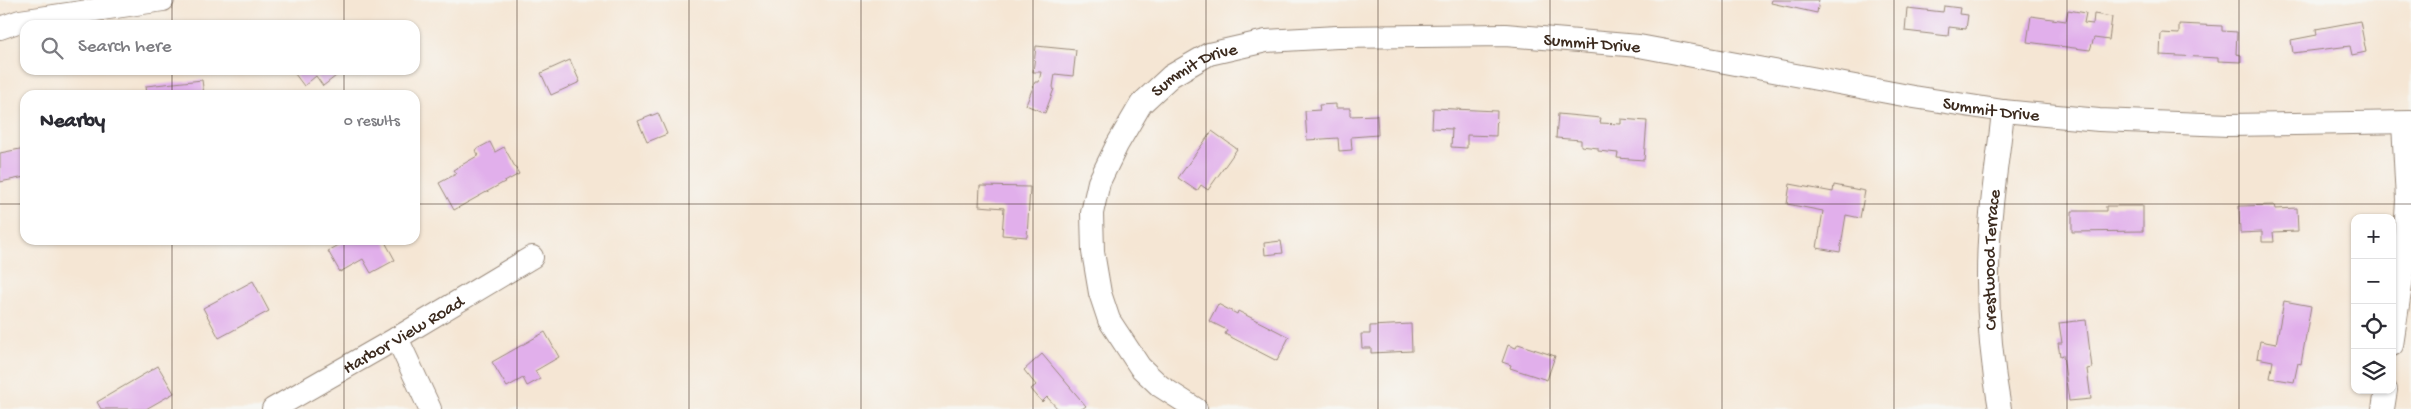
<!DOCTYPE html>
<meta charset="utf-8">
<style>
body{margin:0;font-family:"Gochi Hand",sans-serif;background:#f2f2f3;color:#2b2b33}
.controls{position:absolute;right:15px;bottom:15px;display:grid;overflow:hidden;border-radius:10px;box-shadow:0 1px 4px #0004}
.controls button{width:45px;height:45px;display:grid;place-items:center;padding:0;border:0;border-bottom:1px solid #e1e1e2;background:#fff;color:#2b2b33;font:25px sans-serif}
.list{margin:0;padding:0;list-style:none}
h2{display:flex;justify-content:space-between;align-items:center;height:65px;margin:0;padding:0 20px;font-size:21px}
h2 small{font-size:16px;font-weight:400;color:#7c7c81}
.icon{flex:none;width:28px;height:28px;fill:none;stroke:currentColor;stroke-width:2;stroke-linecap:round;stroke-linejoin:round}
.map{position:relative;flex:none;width:2411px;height:409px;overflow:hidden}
.search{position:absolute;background:#fff;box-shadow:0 1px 4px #0004;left:20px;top:20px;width:400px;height:55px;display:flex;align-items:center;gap:12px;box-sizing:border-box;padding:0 18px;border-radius:15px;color:#7c7c81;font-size:19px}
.panel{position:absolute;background:#fff;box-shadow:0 1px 4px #0004;left:20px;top:90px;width:400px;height:155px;border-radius:15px}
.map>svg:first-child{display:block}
</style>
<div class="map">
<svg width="2411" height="409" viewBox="0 0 2411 409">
<rect width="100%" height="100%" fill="#f6f6f2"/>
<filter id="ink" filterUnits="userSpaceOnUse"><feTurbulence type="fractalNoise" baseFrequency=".02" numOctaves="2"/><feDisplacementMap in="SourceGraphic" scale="10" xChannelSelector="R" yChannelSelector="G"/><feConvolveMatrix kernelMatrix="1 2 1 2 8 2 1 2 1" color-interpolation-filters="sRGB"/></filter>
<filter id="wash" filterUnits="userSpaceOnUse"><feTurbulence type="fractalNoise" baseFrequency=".0096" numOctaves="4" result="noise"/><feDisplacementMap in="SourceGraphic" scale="20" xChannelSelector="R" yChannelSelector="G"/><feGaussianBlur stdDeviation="1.12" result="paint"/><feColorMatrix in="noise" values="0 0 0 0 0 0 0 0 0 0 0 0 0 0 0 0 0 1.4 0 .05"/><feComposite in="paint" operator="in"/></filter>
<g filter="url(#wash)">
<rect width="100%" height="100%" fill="#f5e6d4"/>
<g id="blocks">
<!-- building -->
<g fill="#e1afeb">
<path d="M1772 0H1819L1817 13 1771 3Z"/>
<path d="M1944 6 1960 8 1959 14 1968 15 1966 29 1949 27 1948 36 1905 31 1907 8 1943 12Z"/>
<path d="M2068 10 2086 13 2084 23 2093 24 2094 14 2112 17 2109 40 2094 38 2090 50 2027 42 2031 16 2066 21Z"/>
<path d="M2360 21 2366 52 2352 55 2350 46 2293 53 2291 40 2317 35 2316 29Z"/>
<path d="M2179 24 2222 26V31L2237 32 2236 54 2241 55V62L2218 61V58L2160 55 2161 33 2179 34Z"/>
<path d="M1036 46 1076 50 1073 76 1055 74 1053 87 1054 89 1045 113 1026 105 1035 82H1039L1041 72H1033Z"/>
<path d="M570 60 580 82 551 95 541 73Z"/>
<path d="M292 70H344L323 86 316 76 304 86Z"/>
<path d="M202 80 204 95H147L146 86Z"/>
<path d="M1336 104V108H1350V116L1377 115 1378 135 1351 137 1352 150 1339 151 1338 138 1307 140 1305 111 1320 110 1319 105Z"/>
<path d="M1433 108 1497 111 1496 136 1467 135V148L1451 147 1452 129 1432 128Z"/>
<path d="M658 113 667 134 647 142 638 121Z"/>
<path d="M1558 114 1601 118 1600 123 1621 124V119L1647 121 1644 160 1617 158 1618 153 1598 151V148L1581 146V140L1556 138Z"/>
<path d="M1212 131 1237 149 1208 190 1201 185 1197 191 1178 178Z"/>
<path d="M490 142 495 152 504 147 519 174 454 210 439 183 456 174 453 170 479 155 475 150Z"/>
<path d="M25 148V177L0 182V153Z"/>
<path d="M1790 184 1833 192 1834 185 1865 191 1860 218 1846 215 1840 252 1817 248 1823 211 1787 204Z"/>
<path d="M980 186 1030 187 1027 237 1002 235 1004 208 979 206Z"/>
<path d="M2274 205 2275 209 2297 208 2298 231 2273 232 2274 242H2262V232L2240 233 2239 206Z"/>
<path d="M2106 206H2143V231L2072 232V211H2106Z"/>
<path d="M343 240H384L395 260 371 273 363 259 340 272 328 251 344 242Z"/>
<path d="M1281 241 1283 253 1265 255 1264 243Z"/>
<path d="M253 281 269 311 219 338 203 308Z"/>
<path d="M2284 301 2311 306 2301 364 2298 363 2294 382 2270 378 2273 361 2257 358 2260 341 2276 344Z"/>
<path d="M1218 304 1237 314 1238 311 1289 337 1277 361 1225 334 1227 330 1209 321Z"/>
<path d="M2086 320 2092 368 2087 369 2091 399 2069 401 2063 355 2060 356 2058 343H2062L2059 323Z"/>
<path d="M1411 324 1412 351 1371 353V348H1362L1361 334H1370V326Z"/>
<path d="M545 332 559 357 535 371 540 379 527 386 523 378 507 387 492 362Z"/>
<path d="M1518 344 1555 356 1547 380 1510 368 1511 365 1502 362 1508 345 1516 348Z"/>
<path d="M1042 354 1086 406 1082 409H1058L1047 397 1042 402 1031 389 1036 385 1024 370Z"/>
<path d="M158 366 174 393 146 409H101L97 402Z"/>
</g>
</g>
</g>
<g filter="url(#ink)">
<use href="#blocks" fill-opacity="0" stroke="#988879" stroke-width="1"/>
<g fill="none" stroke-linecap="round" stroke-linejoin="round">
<!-- minor casing -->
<g stroke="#988879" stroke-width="24">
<g id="minor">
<path d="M0 28 20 21 163 0"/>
<path d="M397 338 430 409"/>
<path d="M2392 345 2403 272 2407 200 2403 123"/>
<path id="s1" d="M273 409 397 338 532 257"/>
<path id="s2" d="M1196 409 1160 386 1140 367 1109 320 1100 293 1093 252 1092 213 1099 182 1117 145 1141 104 1171 76 1209 54 1266 41 1337 37 1505 35 1639 46 1914 97 2003 111 2099 120 2229 125 2411 122"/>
<path id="s3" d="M2000 409C1990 354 1986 296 1989 241 1991 197 1999 154 2003 111"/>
<path d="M2383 409 2386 390"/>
</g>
</g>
<!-- minor -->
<use href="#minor" stroke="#fff" stroke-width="22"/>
</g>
</g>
<!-- grid -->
<path fill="none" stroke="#3b2a1e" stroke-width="1" stroke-opacity="0.55" d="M172 0V25M344 0V25M517 0V409M689 0V409M861 0V409M1033 0V409M1206 0V409M1378 0V409M1550 0V409M1722 0V409M1894 0V409M2067 0V409M2239 0V409M172 70V95M344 70V95M0 204H25M415 204H2411M172 240V409M344 240V409"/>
<g text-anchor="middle" stroke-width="4" stroke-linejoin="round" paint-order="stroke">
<!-- street labels -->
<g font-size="18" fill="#3b2a1e" stroke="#f6f6f2">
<text dy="6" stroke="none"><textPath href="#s2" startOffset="826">Summit Drive</textPath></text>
<text dy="6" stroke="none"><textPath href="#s2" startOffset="421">Summit Drive</textPath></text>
<text dy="6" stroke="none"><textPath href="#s2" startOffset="1231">Summit Drive</textPath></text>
<text dy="6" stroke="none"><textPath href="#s3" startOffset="150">Crestwood Terrace</textPath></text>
<text dy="6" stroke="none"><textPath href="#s1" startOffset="150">Harbor View Road</textPath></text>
</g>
</g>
</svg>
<div class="controls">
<button>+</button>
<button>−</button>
<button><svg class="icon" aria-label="locate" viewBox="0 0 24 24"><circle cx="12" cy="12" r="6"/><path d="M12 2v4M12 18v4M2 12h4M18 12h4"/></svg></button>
<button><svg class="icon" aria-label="layers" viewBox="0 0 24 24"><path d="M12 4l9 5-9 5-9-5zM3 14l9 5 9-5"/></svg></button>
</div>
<div class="search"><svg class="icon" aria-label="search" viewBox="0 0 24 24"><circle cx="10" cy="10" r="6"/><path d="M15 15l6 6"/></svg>Search here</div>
<section class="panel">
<h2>Nearby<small>0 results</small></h2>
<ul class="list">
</ul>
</section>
</div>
